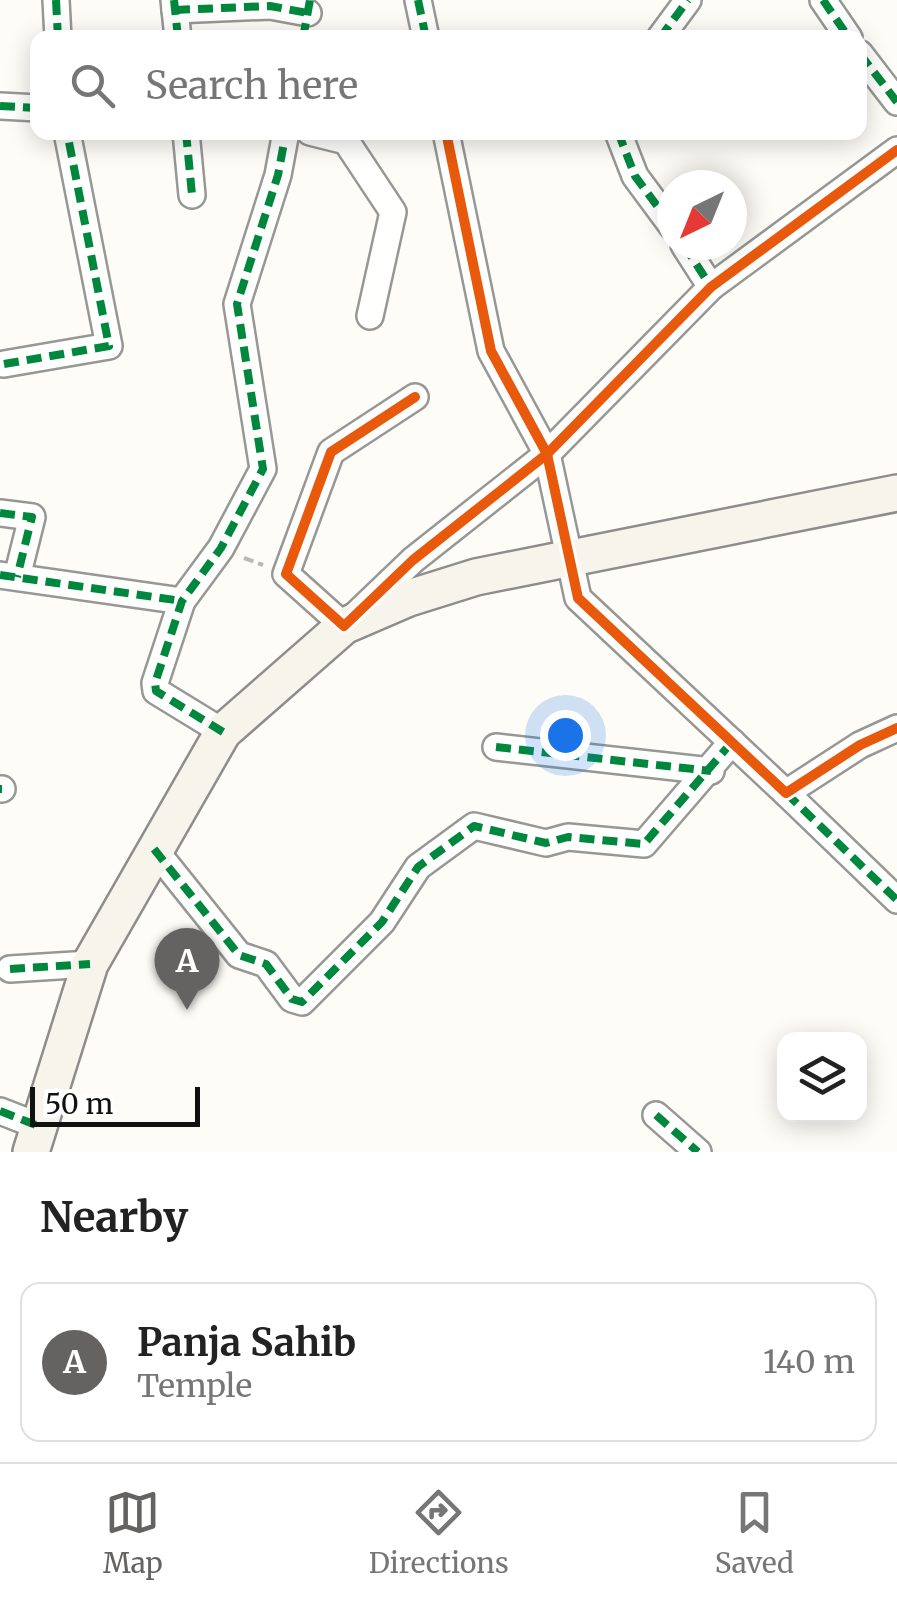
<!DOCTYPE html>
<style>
body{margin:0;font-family:Merriweather,serif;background:#f6f6f6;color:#222}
.controls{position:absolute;right:30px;bottom:30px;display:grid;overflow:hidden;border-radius:20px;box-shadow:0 5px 25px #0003}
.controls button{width:90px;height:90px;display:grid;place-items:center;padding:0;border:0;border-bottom:2px solid #e0e0e0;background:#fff;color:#222;font:50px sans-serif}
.compass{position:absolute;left:657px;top:170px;width:90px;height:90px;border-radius:50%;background:#fff;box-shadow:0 5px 25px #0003;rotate:223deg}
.scale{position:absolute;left:30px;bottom:25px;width:170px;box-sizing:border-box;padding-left:10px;border:5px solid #111;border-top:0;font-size:28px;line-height:35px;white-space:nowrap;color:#111;-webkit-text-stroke:8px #fff;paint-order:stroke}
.you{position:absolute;left:565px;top:735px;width:35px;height:35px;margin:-25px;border:8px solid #fff;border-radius:50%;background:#1a73e8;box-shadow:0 0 0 15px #1a73e833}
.badge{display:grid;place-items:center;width:65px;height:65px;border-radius:50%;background:#646362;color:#fff;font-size:32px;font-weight:700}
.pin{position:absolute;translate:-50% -82px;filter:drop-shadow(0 2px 5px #0008)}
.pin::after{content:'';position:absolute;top:52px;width:35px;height:30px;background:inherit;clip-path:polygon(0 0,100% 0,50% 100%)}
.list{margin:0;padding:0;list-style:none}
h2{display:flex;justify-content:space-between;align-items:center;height:130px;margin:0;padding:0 40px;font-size:42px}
h2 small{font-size:32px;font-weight:400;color:#767676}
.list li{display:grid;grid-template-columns:65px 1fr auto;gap:30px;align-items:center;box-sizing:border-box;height:160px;margin:0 20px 20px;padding:0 20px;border:2px solid #e0e0e0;border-radius:20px}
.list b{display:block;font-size:38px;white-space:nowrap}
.list p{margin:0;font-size:32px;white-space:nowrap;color:#767676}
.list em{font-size:32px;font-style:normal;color:#767676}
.icon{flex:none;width:55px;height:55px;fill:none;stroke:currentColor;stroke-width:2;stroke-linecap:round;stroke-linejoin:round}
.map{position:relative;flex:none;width:897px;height:1152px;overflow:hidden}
.search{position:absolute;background:#fff;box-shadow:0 5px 25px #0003;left:30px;right:30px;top:30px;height:110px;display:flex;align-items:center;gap:25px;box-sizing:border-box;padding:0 35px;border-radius:20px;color:#767676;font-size:38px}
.sheet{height:310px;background:#fff}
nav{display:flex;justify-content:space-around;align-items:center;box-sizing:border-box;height:140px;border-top:2px solid #e0e0e0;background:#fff;font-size:28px;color:#767676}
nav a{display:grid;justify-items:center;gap:5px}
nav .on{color:#646362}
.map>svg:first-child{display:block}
</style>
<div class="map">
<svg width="897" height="1152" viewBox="0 0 897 1152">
<rect width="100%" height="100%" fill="#fdfcf7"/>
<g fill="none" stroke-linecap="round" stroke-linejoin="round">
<!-- minor casing -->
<g stroke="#979795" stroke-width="30">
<g id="minor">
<path d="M56 0 58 38"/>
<path d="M174 0 178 38"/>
<path d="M418 0 426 38"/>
<path d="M823 0 849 38"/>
<path d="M175 10 270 6 308 13"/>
<path d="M660 38 688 0"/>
<path d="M860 54 897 102"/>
<path d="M0 106 38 108"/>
<path d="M186 132 192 195"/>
<path d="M310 132 346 141 393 212 370 316"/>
<path d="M446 132 491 351 547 454 578 598 786 793 860 745 897 728"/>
<path d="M618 132 635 176 672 226"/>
<path d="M684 245 711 287"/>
<path d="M4 364 109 346 67 132"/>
<path d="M415 397 331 452 286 574 344 626 413 560 547 454 711 287 897 150"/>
<path d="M0 513 32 517 17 577"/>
<path d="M0 575 182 601"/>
<path d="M223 732 156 691 155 683 182 601 221 548 263 469 237 304 278 175 286 132"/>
<path d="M496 747 711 771"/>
<path d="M0 789H2"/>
<path d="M786 793 897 900"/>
<path d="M154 849 239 955 266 964 292 999 302 1002 382 922 418 867 474 826 546 843 568 837 644 844 732 742"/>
<path d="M10 969 90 964"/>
<path d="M0 1111 41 1127"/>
<path d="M656 1115 698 1152"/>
</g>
</g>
<!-- secondary casing -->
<g stroke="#8e8d8b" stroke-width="40">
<path id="secondary" d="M31 1152 90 964 223 732 344 626 409 598 476 577 897 493"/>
</g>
<!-- path -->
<path stroke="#b9b9b8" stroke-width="4" stroke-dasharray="10 5" stroke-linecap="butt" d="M244 558 263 565"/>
<!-- minor -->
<use href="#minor" stroke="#fffffe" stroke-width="25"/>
<!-- secondary -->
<use href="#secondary" stroke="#f6f4eb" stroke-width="35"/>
<!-- quiet -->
<g stroke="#00873e" stroke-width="8" stroke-dasharray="15 8" stroke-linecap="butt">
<path d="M56 0 58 38"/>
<path d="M174 0 178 38"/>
<path d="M418 0 426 38"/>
<path d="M823 0 849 38"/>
<path d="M175 10 270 6 308 13"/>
<path d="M303 38 310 0"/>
<path d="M660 38 688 0"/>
<path d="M860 54 897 102"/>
<path d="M0 106 38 108"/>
<path d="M186 132 192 195"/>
<path d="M618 132 635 176 672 226"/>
<path d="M684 245 711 287"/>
<path d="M4 364 109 346 67 132"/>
<path d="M0 513 32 517 17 577"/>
<path d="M0 575 182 601"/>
<path d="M223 732 156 691 155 683 182 601 221 548 263 469 237 304 278 175 286 132"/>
<path d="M496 747 711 771"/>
<path d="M0 789H2"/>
<path d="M786 793 897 900"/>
<path d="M154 849 239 955 266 964 292 999 302 1002 382 922 418 867 474 826 546 843 568 837 644 844 732 742"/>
<path d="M10 969 90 964"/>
<path d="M0 1111 41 1127"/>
<path d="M656 1115 698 1152"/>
</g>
<!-- cycleway casing -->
<g stroke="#fff" stroke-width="16">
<g id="cycleway">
<path d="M446 132 491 351 547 454 578 598 786 793 860 745 897 728"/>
<path d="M415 397 331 452 286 574 344 626 413 560 547 454 711 287 897 150"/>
</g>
</g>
<!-- cycleway -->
<use href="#cycleway" stroke="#e8590c" stroke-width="10"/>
</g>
</svg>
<div class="controls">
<button><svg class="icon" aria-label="layers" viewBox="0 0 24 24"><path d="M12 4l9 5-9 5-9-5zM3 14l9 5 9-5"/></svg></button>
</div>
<svg class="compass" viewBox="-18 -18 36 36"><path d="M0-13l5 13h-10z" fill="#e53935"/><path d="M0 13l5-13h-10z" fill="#767676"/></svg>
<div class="scale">50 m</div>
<div class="you"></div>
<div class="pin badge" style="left:187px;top:1010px">A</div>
<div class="search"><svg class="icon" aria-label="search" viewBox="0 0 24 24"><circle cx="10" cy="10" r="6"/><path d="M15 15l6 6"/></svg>Search here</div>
</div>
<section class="sheet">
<h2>Nearby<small></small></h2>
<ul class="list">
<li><span class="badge">A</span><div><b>Panja Sahib</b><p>Temple</p></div><em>140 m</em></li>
</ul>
</section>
<nav>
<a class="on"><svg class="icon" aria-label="map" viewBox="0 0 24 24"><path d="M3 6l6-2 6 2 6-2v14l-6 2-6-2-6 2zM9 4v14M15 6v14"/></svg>Map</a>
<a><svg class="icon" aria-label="directions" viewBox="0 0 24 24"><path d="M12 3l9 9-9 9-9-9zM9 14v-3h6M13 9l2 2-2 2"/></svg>Directions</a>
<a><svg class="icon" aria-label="saved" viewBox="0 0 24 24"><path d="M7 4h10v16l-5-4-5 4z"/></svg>Saved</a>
</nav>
